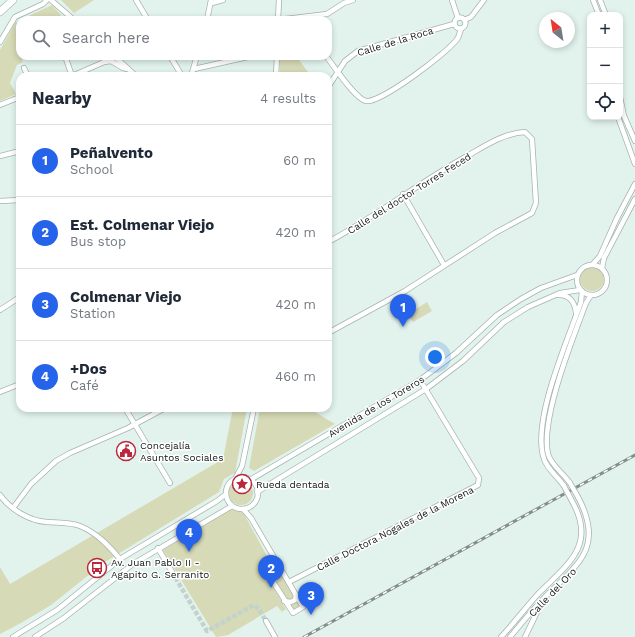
<!DOCTYPE html>
<meta charset="utf-8">
<style>
body{margin:0;font-family:"Work Sans",sans-serif;background:#f2f2f3;color:#1f2937}
.controls{position:absolute;right:12px;top:12px;display:grid;overflow:hidden;border-radius:8px;box-shadow:0 2px 6px #0003}
.controls button{width:36px;height:36px;display:grid;place-items:center;padding:0;border:0;border-bottom:1px solid #e0e1e3;background:#fff;color:#1f2937;font:20px sans-serif}
.compass{position:absolute;left:539px;top:12px;width:36px;height:36px;border-radius:50%;background:#fff;box-shadow:0 2px 6px #0003;rotate:330deg}
.you{position:absolute;left:435px;top:357px;width:14px;height:14px;margin:-10px;border:3px solid #fff;border-radius:50%;background:#1a73e8;box-shadow:0 0 0 6px #1a73e833}
.badge{display:grid;place-items:center;width:26px;height:26px;border-radius:50%;background:#2563eb;color:#fff;font-size:13px;font-weight:700}
.pin{position:absolute;translate:-50% -33px;filter:drop-shadow(0 1px 2px #0008)}
.pin::after{content:'';position:absolute;top:21px;width:14px;height:12px;background:inherit;clip-path:polygon(0 0,100% 0,50% 100%)}
.list{margin:0;padding:0;list-style:none}
h2{display:flex;justify-content:space-between;align-items:center;height:52px;margin:0;padding:0 16px;font-size:17px}
h2 small{font-size:13px;font-weight:400;color:#747a83}
.list li{display:grid;grid-template-columns:26px 1fr auto;gap:12px;align-items:center;box-sizing:border-box;height:72px;padding:0 16px;border-top:1px solid #e0e1e3}
.list b{display:block;font-size:15px;white-space:nowrap}
.list p{margin:0;font-size:13px;white-space:nowrap;color:#747a83}
.list em{font-size:13px;font-style:normal;color:#747a83}
.icon{flex:none;width:22px;height:22px;fill:none;stroke:currentColor;stroke-width:2;stroke-linecap:round;stroke-linejoin:round}
.map{position:relative;flex:none;width:635px;height:637px;overflow:hidden}
.search{position:absolute;background:#fff;box-shadow:0 2px 6px #0003;left:16px;top:16px;width:316px;height:44px;display:flex;align-items:center;gap:10px;box-sizing:border-box;padding:0 14px;border-radius:12px;color:#747a83;font-size:15px}
.panel{position:absolute;background:#fff;box-shadow:0 2px 6px #0003;left:16px;top:72px;width:316px;height:340px;border-radius:12px}
.map>svg:first-child{display:block}
</style>
<div class="map">
<svg width="635" height="637" viewBox="0 0 635 637">
<rect width="100%" height="100%" fill="#e2f3ed"/>
<!-- green -->
<g fill="#d7dab6">
<path d="M61 0H94L74 13Z"/>
<path d="M52 5 61 15 57 20H20Z"/>
<path d="M20 20V37L16 44 23 62 17 65 10 83 16 94 0 101V50L15 23Z"/>
<path d="M280 56H296L311 76H280Z"/>
<circle cx="592" cy="279" r="12"/>
<path d="M427 302 432 311 413 322 408 314Z"/>
<path d="M233 408H247L235 473 224 479 219 492 105 562 51 605 21 623 0 634V567L10 584 223 459Z"/>
<path d="M260 408H308L335 424 254 471 249 468Z"/>
<circle cx="241" cy="493" r="12"/>
<path d="M230 509 241 512 244 514 267 556 270 562V581L286 609 282 612 277 606 228 635 216 637 163 550Z"/>
<path d="M274 561 300 606 295 609 291 608C280 590 274 582 274 561Z"/>
</g>
<g fill="none" stroke-linecap="round" stroke-linejoin="round">
<!-- street-tunnel -->
<path stroke="#c2d2cc" stroke-width="4.5" stroke-dasharray="4.5 2" stroke-linecap="butt" d="M172 572 207 631 254 605 258 608 266 621"/>
<!-- street casing -->
<g stroke="#a4b4ae" stroke-width="6">
<g id="street">
<path d="M51 0 74 20"/>
<path d="M136 0 148 20"/>
<path d="M452 0 458 18"/>
<path d="M593 0 599 15"/>
<path d="M600 0 606 15"/>
<path d="M212 3 223 0"/>
<circle cx="460" cy="23" r="5.5"/>
<path d="M207 20 211 0"/>
<path d="M277 20 327 14 344 3 353 0"/>
<path d="M278 20 279 0"/>
<path d="M464 20 471 17 484 0"/>
<path d="M0 42 15 17 43 4 47 0"/>
<path d="M65 56 72 76"/>
<path d="M114 56 136 76"/>
<path d="M170 56 182 76"/>
<path d="M326 56C334 66 355 99 366 101 380 104 450 51 458 38 459 35 460 32 461 29"/>
<path d="M111 61 123 68 128 69"/>
<path d="M104 62 106 56"/>
<path d="M24 68 28 76"/>
<path d="M194 69 252 56"/>
<path d="M72 76 104 62 111 61 114 56"/>
<path d="M191 76 197 56"/>
<path d="M276 76 277 56"/>
<path d="M328 87 345 61 358 51 454 24"/>
<path d="M620 97 624 116 635 141"/>
<path d="M0 105 20 97"/>
<path d="M618 117 635 164"/>
<path d="M0 156 20 151"/>
<path d="M403 194 444 265"/>
<path d="M0 201 20 200"/>
<path d="M328 242C377 216 420 182 469 155 486 145 505 133 525 132L532 139 536 203 532 213 495 233 405 291 328 333"/>
<path d="M593 264 600 256 617 218 635 184"/>
<circle cx="592" cy="280" r="15"/>
<path d="M602 268 604 258 635 199"/>
<path d="M558 295C569 294 575 302 576 313"/>
<path d="M0 310 20 297"/>
<path d="M0 392 20 384"/>
<path d="M125 408 170 483"/>
<circle cx="242" cy="493" r="16"/>
<path d="M235 479 242 466 254 408"/>
<path d="M250 480 420 380 456 353 497 315 521 299 541 288 577 275"/>
<path d="M570 483C563 473 551 465 548 454 540 419 573 338 586 303L591 295"/>
<path d="M564 486C558 477 547 469 544 459 531 421 568 340 581 302L582 291"/>
<path d="M257 492 426 389 463 361 504 322 528 307 560 293 580 290"/>
<path d="M0 495C10 509 29 521 47 522 58 523 69 522 80 526 97 533 109 546 120 559"/>
<path d="M13 508 31 484 56 461 70 453 128 428 165 408"/>
<path d="M243 509 251 518 303 607 293 613 272 580V556"/>
<path d="M158 548 172 572"/>
<path d="M289 582 478 485 479 478 420 380"/>
<path d="M284 601 291 602 295 600 296 595"/>
<path d="M266 621 275 637"/>
<path d="M13 637 57 610 120 559 217 501 226 494"/>
<path d="M35 637 64 618 133 564 232 506"/>
<path d="M501 637C514 623 526 607 539 593 568 564 597 545 572 501"/>
<path d="M510 637C521 624 532 610 544 598 578 564 605 548 578 497"/>
<path d="M525 637 540 606"/>
</g>
</g>
<!-- secondary casing -->
<g stroke="#a4b4ae" stroke-width="8">
<path id="secondary" d="M0 12 13 0"/>
</g>
<!-- street -->
<use href="#street" stroke="#fff" stroke-width="4.5"/>
<!-- secondary -->
<use href="#secondary" stroke="#fff" stroke-width="7"/>
<!-- rail casing -->
<g stroke="#838f8b" stroke-width="3">
<path id="rail" d="M304 637 635 455"/>
</g>
<!-- rail -->
<use href="#rail" stroke="#fff" stroke-width="1.5" stroke-dasharray="4.5" stroke-linecap="butt"/>
<!-- street-bridge casing -->
<g stroke="#a4b4ae" stroke-width="6" stroke-linecap="butt">
<g id="street-bridge">
<path d="M570 483 578 497"/>
<path d="M564 486 572 501"/>
</g>
</g>
<!-- street-bridge -->
<use href="#street-bridge" stroke="#fff" stroke-width="4.5"/>
</g>
<!-- icons -->
<defs>
<g id="civic-ring" transform="scale(1)"><circle r="9.5" fill="#fff" stroke="#ba293b" stroke-width="1.5"/><path d="M-.6-6.5H3V-4.5H.6V-3L4-1V1h2V6H-6V1h2V-1L-.6-3ZM-1.2 2.5V6h2.4V2.5Z" fill="#ba293b"/></g>
<g id="sight-ring" transform="scale(1)"><circle r="9.5" fill="#fff" stroke="#ba293b" stroke-width="1.5"/><path d="M0-6L1.8-2.2L6-1.7L2.9 1.2L3.7 5.4L0 3.3L-3.7 5.4L-2.9 1.2L-6-1.7L-1.8-2.2Z" fill="#ba293b"/></g>
<g id="bus-ring" transform="scale(1)"><circle r="9.5" fill="#fff" stroke="#ba293b" stroke-width="1.5"/><path d="M-5-6H5V4H4V6H2V4H-2V6H-4V4H-5ZM-3.5-4V0h7V-4ZM-3.5 1.2v1.5H-2V1.2ZM2 1.2v1.5H3.5V1.2Z" fill="#ba293b"/></g>
</defs>
<g fill-rule="evenodd">
<use href="#civic-ring" x="126" y="451"/>
<use href="#sight-ring" x="242" y="484"/>
<use href="#bus-ring" x="97" y="568"/>
</g>
<g text-anchor="middle" stroke-width="3" stroke-linejoin="round" paint-order="stroke">
<!-- street labels -->
<g font-size="10" fill="#101614" stroke="#fff">
<text transform="translate(395 41) rotate(-17)" y="4">Calle de la Roca</text>
<text transform="translate(409 193) rotate(-32)" y="4">Calle del doctor Torres Feced</text>
<text transform="translate(376 406) rotate(-31)" y="4">Avenida de los Toreros</text>
<text transform="translate(395 528) rotate(-27)" y="4">Calle Doctora Nogales de la Morena</text>
<text transform="translate(552 592) rotate(-46)" y="4">Calle del Oro</text>
</g>
<!-- poi labels -->
<g font-size="10" fill="#101614" stroke="#fff" text-anchor="start">
<text x="140" y="449">Concejalía<tspan x="140" dy="12">Asuntos Sociales</tspan></text>
<text x="256" y="488">Rueda dentada</text>
<text x="111" y="566">Av. Juan Pablo II -<tspan x="111" dy="12">Agapito G. Serranito</tspan></text>
</g>
</g>
</svg>
<div class="controls">
<button>+</button>
<button>−</button>
<button><svg class="icon" aria-label="locate" viewBox="0 0 24 24"><circle cx="12" cy="12" r="6"/><path d="M12 2v4M12 18v4M2 12h4M18 12h4"/></svg></button>
</div>
<svg class="compass" viewBox="-18 -18 36 36"><path d="M0-13l5 13h-10z" fill="#e53935"/><path d="M0 13l5-13h-10z" fill="#747a83"/></svg>
<div class="you"></div>
<div class="pin badge" style="left:403px;top:327px">1</div>
<div class="pin badge" style="left:271px;top:588px">2</div>
<div class="pin badge" style="left:311px;top:615px">3</div>
<div class="pin badge" style="left:189px;top:552px">4</div>
<div class="search"><svg class="icon" aria-label="search" viewBox="0 0 24 24"><circle cx="10" cy="10" r="6"/><path d="M15 15l6 6"/></svg>Search here</div>
<section class="panel">
<h2>Nearby<small>4 results</small></h2>
<ul class="list">
<li><span class="badge">1</span><div><b>Peñalvento</b><p>School</p></div><em>60 m</em></li>
<li><span class="badge">2</span><div><b>Est. Colmenar Viejo</b><p>Bus stop</p></div><em>420 m</em></li>
<li><span class="badge">3</span><div><b>Colmenar Viejo</b><p>Station</p></div><em>420 m</em></li>
<li><span class="badge">4</span><div><b>+Dos</b><p>Café</p></div><em>460 m</em></li>
</ul>
</section>
</div>
